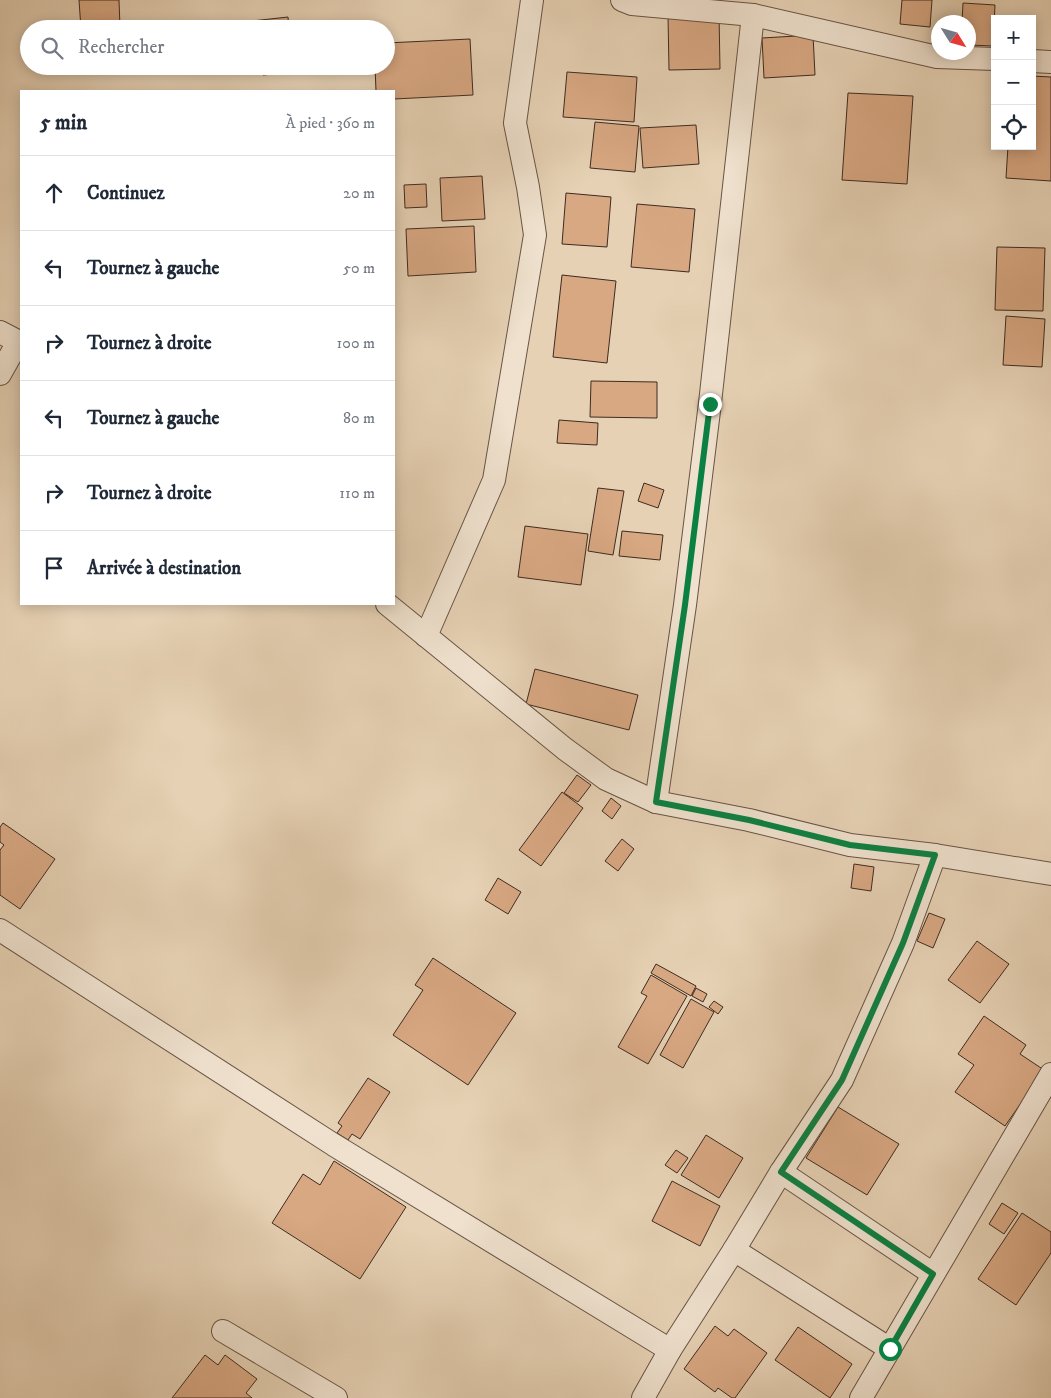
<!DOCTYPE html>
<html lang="fr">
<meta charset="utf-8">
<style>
body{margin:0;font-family:"IM FELL DW Pica",serif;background:#f6f6f7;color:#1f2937}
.controls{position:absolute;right:15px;top:15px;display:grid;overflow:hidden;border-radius:0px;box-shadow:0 2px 12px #0003}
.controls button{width:45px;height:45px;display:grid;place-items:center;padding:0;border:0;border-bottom:1px solid #e0e1e3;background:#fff;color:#1f2937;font:25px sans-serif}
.compass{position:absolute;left:931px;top:15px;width:45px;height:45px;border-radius:50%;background:#fff;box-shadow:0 2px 12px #0003;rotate:127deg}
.stop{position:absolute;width:15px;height:15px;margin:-11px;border:4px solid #0b8043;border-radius:50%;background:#fff}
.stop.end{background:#0b8043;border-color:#fff;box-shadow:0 1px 5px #0008}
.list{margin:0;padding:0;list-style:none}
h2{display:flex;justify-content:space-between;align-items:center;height:65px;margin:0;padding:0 20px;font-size:21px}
h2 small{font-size:16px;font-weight:400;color:#747a83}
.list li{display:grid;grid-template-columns:32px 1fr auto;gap:15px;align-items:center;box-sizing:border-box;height:75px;padding:0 20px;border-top:1px solid #e0e1e3}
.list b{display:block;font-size:19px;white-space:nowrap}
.list em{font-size:16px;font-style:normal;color:#747a83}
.icon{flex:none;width:28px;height:28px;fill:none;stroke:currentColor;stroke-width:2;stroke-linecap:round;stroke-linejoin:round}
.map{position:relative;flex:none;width:1051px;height:1398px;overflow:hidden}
.search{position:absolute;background:#fff;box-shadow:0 2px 12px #0003;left:20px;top:20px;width:375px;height:55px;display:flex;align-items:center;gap:12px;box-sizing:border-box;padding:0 18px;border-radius:28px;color:#747a83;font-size:19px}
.panel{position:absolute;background:#fff;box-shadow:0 2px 12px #0003;left:20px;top:90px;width:375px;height:515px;border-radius:0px}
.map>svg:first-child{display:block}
</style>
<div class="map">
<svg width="1051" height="1398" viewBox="0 0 1051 1398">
<rect width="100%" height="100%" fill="#e6d1b4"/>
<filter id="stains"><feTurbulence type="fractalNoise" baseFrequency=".004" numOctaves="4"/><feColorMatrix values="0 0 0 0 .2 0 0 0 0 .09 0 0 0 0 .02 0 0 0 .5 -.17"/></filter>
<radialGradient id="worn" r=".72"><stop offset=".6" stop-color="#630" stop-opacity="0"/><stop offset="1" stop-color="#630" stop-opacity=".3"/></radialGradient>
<!-- building -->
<g fill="#d8a883" stroke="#3e2b21">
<path d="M79 0H119L120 27 81 29Z"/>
<path d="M902 0H932L930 27 900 24Z"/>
<path d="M963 3 995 5 993 46 968 45V22H962Z"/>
<path d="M719 14 720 69 669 70 668 16Z"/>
<path d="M288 17 289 29H180Z"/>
<path d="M813 35 815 75 764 78 762 38Z"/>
<path d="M470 39 473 95 394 99V91H376L375 66H386V43Z"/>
<path d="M262 66H293V72L263 75Z"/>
<path d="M567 72 637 77 634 122 563 117Z"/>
<path d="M1032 76 1051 77V181L1006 178 1008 146H1032Z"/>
<path d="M848 93 913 96 907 184 842 180Z"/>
<path d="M595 122 639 126 635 172 590 168Z"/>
<path d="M696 125 699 164 643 168 640 128Z"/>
<path d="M482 176 485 219 442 221 440 178Z"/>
<path d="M426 184 427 207 405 208 404 185Z"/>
<path d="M566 193 611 197 607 247 562 244Z"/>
<path d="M637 204 695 209 689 272 631 267Z"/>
<path d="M474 226 476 272 408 276 406 229Z"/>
<path d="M997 247 1045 248 1043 311 995 310Z"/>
<path d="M562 275 616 281 607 363 553 357Z"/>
<path d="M1006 316 1045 319 1042 367 1003 365Z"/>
<path d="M591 381 657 382V418L590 417Z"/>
<path d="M559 420 598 423 597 445 557 443Z"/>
<path d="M644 483 664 490 658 508 638 501Z"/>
<path d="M598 488 624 491 613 555 588 551Z"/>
<path d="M525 526 588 534 581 585 518 577Z"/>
<path d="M622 531 663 535 660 560 619 556Z"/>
<path d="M535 669 638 695 629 730 526 704Z"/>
<path d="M577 775 591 785 578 802 564 793Z"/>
<path d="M562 792 583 808 541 866 519 850Z"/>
<path d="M611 798 621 806 612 819 602 811Z"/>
<path d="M3 823 55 859 20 909 0 895V850L4 845 0 842V827Z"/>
<path d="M622 839 634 849 618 871 605 861Z"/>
<path d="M854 864 874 867 871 891 851 888Z"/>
<path d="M498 878 521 892 508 914 485 900Z"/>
<path d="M929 913 945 919 933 948 917 941Z"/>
<path d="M977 941 1009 964 980 1003 948 980Z"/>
<path d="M433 958 516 1013 468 1085 393 1035 423 990 415 985Z"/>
<path d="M656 964 696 986 691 996 651 973Z"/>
<path d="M651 975 687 996 648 1064 618 1047 647 996 641 993Z"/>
<path d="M696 988 707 994 703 1002 692 996Z"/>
<path d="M691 999 714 1012 683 1068 660 1055Z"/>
<path d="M714 1001 723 1007 718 1014 709 1007Z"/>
<path d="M984 1016 1026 1045 1020 1054 1044 1070 1005 1126 955 1092 974 1065 958 1054Z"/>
<path d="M368 1078 390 1092 360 1139 352 1134 348 1140 337 1133 342 1126 338 1123Z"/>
<path d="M838 1107 899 1144 867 1195 806 1158Z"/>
<path d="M706 1135 743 1158 719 1198 681 1175Z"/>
<path d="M676 1150 688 1158 677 1173 665 1165Z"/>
<path d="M334 1161 406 1207 360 1279 272 1223 303 1174 320 1185Z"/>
<path d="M672 1181 720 1206 700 1246 652 1221Z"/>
<path d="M1002 1203 1018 1213 1004 1234 989 1224Z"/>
<path d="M1022 1213 1051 1232V1253L1016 1305 978 1279Z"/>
<path d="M715 1326 728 1336 734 1329 767 1353 735 1398H732L718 1388 715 1392 684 1369Z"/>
<path d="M798 1327 852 1364 830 1398 775 1360Z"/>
<path d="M205 1355 218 1365 225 1355 257 1379 246 1393 252 1398H172Z"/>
</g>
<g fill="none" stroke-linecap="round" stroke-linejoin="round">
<!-- street casing -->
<g stroke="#685446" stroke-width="24">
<g id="street">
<path d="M622 0 632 4 753 15 937 57 995 59"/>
<path d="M1032 61 1051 62"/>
<path d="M0 332 21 343"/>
<path d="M0 374 18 342"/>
<path d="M387 604 565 749 606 779 656 802 749 820 850 845 935 855 1051 874"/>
<path d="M426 636 494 480 535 235 528 187 515 123 532 0"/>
<path d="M656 802 685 605 710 403 753 15"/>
<path d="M0 930 334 1145 670 1350"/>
<path d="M781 1172 933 1274"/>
<path d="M734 1250 890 1349"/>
<path d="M223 1331 336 1398"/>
<path d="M643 1398 670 1350 734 1250 781 1172 842 1080 903 943 935 855"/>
<path d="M861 1398 1051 1074"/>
</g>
</g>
<!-- street -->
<use href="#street" stroke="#efe1ce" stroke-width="22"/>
</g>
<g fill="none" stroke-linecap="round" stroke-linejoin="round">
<!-- route -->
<path stroke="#0b8043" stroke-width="6" d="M710 404 685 605 656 802 749 820 850 845 935 855 903 943 842 1080 781 1172 933 1274 890 1349"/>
</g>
<rect width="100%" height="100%" filter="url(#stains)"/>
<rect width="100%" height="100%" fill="url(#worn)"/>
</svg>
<div class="controls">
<button>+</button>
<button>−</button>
<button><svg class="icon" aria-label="locate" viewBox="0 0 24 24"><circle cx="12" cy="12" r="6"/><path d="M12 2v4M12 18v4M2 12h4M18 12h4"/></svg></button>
</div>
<svg class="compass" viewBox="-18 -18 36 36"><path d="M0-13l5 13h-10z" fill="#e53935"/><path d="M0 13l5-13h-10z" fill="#747a83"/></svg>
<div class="stop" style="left:890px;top:1349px"></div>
<div class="stop end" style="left:710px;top:404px"></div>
<div class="search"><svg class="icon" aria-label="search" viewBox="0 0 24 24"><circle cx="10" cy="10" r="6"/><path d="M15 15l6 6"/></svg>Rechercher</div>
<section class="panel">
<h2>5 min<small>À pied · 360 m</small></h2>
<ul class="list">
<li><svg class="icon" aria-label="ahead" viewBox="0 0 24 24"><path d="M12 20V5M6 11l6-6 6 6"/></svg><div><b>Continuez</b></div><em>20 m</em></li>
<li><svg class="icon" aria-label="left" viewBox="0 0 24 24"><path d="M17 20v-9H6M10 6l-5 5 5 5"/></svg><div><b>Tournez à gauche</b></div><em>50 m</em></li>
<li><svg class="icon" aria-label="right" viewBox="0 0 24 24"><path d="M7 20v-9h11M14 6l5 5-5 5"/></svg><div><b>Tournez à droite</b></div><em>100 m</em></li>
<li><svg class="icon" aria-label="left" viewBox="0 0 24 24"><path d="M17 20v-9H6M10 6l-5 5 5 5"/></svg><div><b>Tournez à gauche</b></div><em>80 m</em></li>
<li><svg class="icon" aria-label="right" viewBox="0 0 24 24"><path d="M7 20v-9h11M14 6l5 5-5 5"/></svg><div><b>Tournez à droite</b></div><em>110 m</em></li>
<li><svg class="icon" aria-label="arrive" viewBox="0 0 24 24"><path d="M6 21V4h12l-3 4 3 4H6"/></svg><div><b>Arrivée à destination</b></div></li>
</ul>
</section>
</div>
